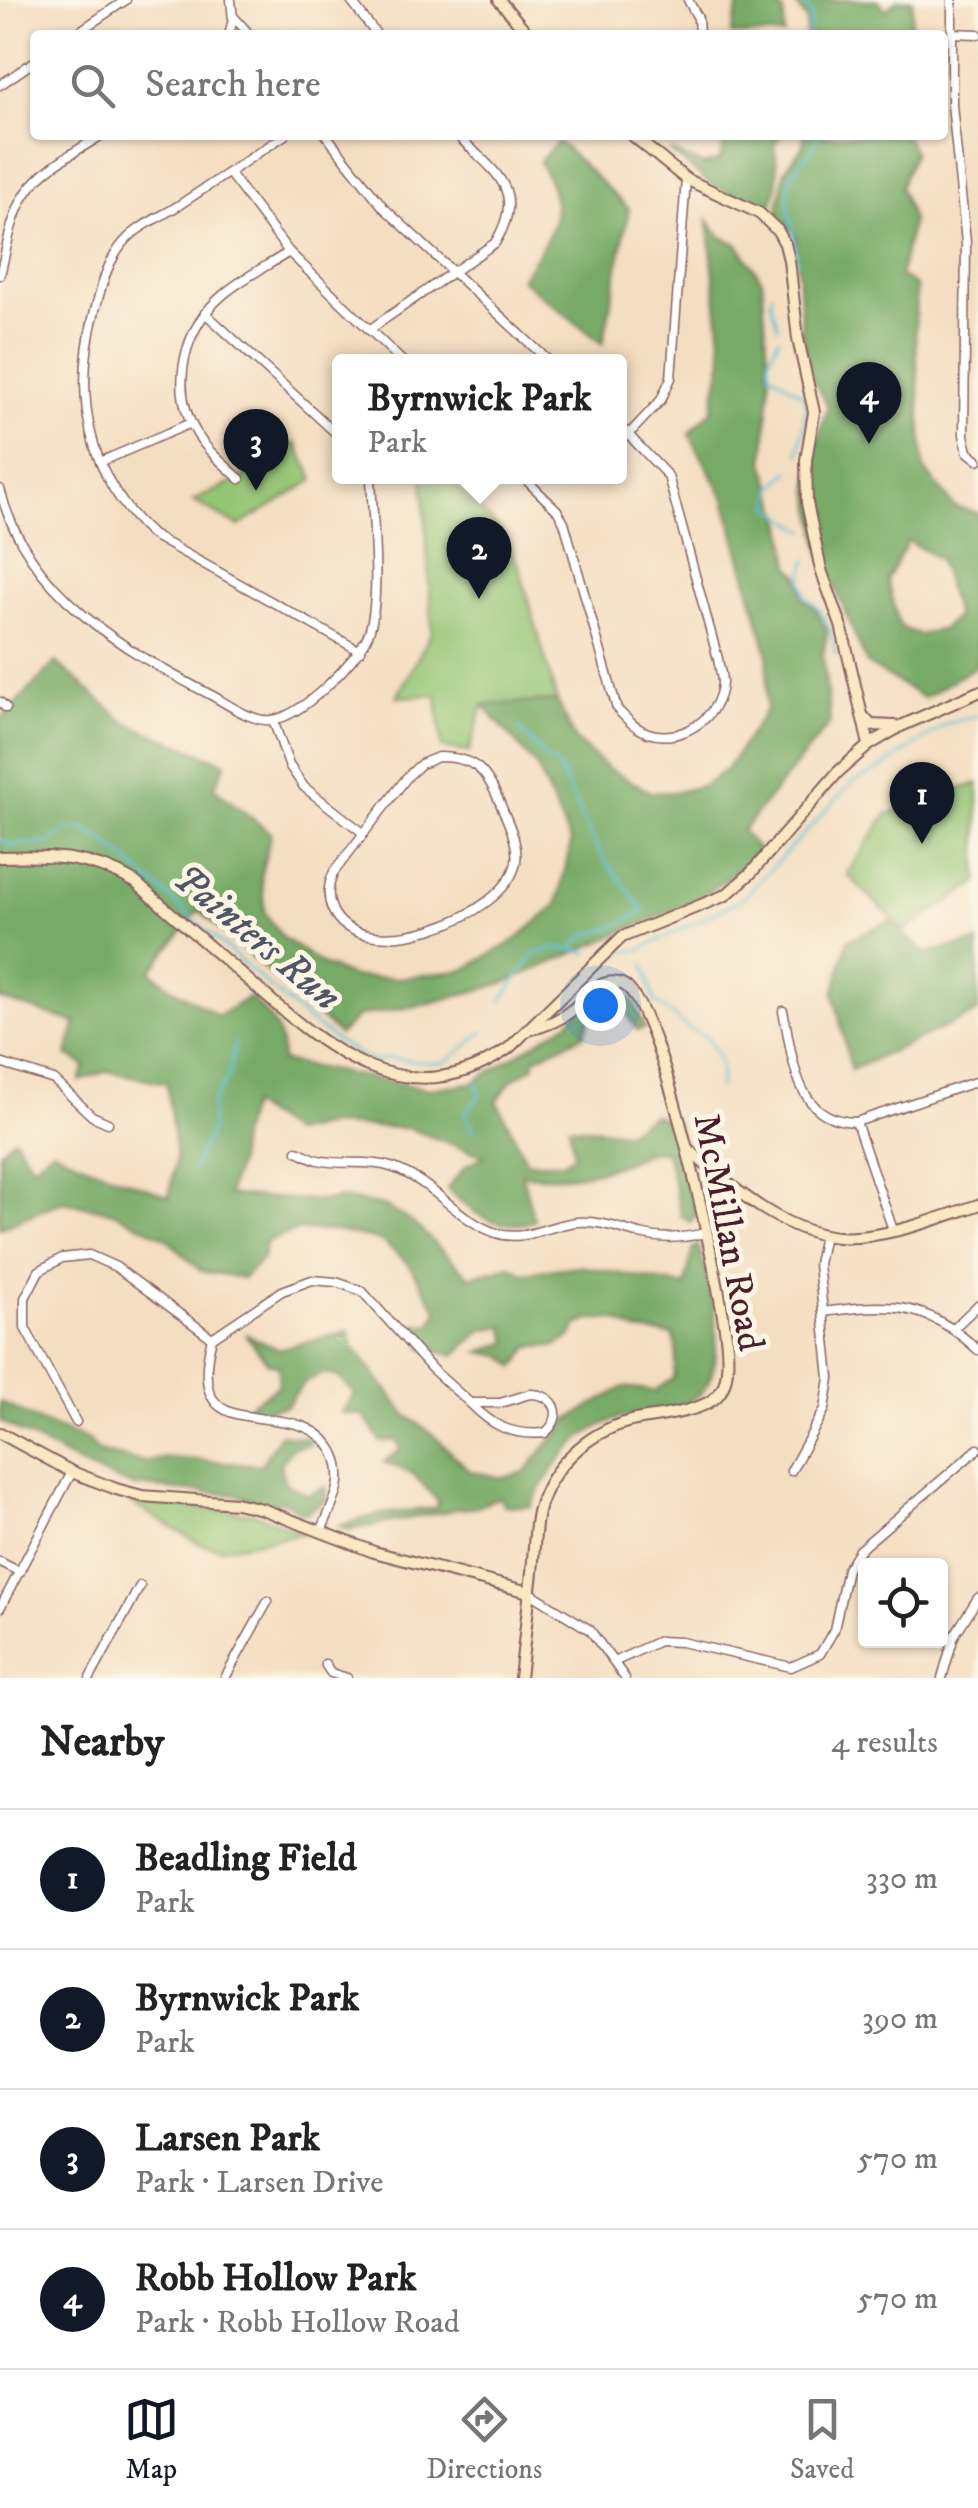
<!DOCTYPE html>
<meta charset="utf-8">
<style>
body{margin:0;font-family:"IM FELL DW Pica",serif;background:#f6f6f6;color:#222}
.controls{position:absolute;right:30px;bottom:30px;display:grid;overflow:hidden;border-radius:10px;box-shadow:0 2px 8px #0004}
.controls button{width:90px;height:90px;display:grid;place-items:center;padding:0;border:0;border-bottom:2px solid #e0e0e0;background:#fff;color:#222;font:50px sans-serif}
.you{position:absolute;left:600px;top:1005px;width:35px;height:35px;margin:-25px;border:8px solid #fff;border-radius:50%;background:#1a73e8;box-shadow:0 0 0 15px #1a73e833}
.badge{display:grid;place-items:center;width:65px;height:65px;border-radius:50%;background:#111827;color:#fff;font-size:32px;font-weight:700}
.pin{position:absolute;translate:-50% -82px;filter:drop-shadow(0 2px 5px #0008)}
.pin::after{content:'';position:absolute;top:52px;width:35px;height:30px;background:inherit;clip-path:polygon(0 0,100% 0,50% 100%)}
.popup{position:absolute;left:332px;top:354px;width:295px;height:130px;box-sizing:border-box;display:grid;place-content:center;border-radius:10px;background:#fff;filter:drop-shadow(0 2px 8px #0005);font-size:32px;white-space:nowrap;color:#767676}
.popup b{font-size:38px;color:#222}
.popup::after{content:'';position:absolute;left:50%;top:100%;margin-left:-20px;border:20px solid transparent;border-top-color:#fff}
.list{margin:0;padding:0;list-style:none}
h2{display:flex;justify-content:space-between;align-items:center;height:130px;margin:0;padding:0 40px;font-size:42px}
h2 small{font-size:32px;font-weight:400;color:#767676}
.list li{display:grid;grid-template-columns:65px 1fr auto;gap:30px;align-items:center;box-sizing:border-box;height:140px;padding:0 40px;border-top:2px solid #e0e0e0}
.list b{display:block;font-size:38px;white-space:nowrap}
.list p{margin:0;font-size:32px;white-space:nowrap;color:#767676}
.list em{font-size:32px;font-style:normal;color:#767676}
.icon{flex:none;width:55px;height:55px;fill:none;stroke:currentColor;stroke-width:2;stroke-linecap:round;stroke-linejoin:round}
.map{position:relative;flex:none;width:978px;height:1678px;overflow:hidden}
.search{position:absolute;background:#fff;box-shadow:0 2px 8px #0004;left:30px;right:30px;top:30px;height:110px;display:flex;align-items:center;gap:25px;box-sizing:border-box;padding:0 35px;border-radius:10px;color:#767676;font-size:38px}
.sheet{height:690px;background:#fff}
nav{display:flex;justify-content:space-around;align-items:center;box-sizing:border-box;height:140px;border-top:2px solid #e0e0e0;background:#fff;font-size:28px;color:#767676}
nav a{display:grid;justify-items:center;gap:5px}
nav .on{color:#111827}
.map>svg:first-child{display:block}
</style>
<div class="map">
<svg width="978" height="1678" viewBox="0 0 978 1678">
<rect width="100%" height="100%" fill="#fcf5e5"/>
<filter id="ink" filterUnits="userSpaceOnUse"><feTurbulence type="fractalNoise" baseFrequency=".01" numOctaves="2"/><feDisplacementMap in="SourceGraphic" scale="20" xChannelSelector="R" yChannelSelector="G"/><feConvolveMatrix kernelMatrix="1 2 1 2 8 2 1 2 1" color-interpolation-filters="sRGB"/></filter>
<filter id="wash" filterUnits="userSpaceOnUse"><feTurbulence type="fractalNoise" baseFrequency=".0048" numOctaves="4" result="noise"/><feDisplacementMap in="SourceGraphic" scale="40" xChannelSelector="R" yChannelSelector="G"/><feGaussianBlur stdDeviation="2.25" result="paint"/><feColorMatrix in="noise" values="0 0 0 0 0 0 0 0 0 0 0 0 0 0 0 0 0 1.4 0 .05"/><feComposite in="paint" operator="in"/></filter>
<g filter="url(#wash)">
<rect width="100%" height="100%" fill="#f4dec1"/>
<!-- green -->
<g fill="#94c575" stroke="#6f7250" stroke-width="2.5">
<path d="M296 443 314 480 239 526 193 501 240 479Z"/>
<path d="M423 477H447L500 530 519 566 557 701 483 705 469 752 442 748 437 695 397 697 432 631Z"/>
<path d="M978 783V882L905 931 847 874 887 814Z"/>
<path d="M127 1501 253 1513 305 1533 221 1548 202 1545Z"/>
</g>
<!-- forest -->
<g fill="#7a6" stroke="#606448" stroke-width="2.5" fill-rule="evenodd">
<path d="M740 0H772L784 13V35H731Z"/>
<path d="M793 0H878L886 10 897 0H913L911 35H806L807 21Z"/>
<path d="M726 135H781L774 145C778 166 780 193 768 211L709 183 669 151 704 165 720 160Z"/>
<path d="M804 135H905L914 152 900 187 912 220 900 276 916 286 915 332 924 469 955 507 978 513V665L924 698 867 664 822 556 810 489 812 457 828 406 812 377 802 337 796 236 777 215 785 170 803 146ZM908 541 939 559 956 617 942 629 919 635 899 626 887 580Z"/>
<path d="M558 141 629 209 603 344 521 279C551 233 571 215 539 162Z"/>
<path d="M708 220 721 237 738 244 762 280 770 386 764 461 784 525 790 566 799 575 803 598 815 608 827 631 823 655 830 723 742 831 760 852 700 899 502 984 422 1005 358 1016 339 1035 199 910 151 971C171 991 195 1000 218 1016L250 997C270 1017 285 1032 281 1061L429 1089 472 1083 569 1022 589 997 607 990 625 993 633 1001 645 1028 637 1030 620 1002 592 1013 584 1035 535 1058 534 1066 511 1081 497 1101 527 1162H563L574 1154 569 1126 626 1132 653 1115 676 1123 696 1215 690 1222 681 1216 666 1151C643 1149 640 1157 620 1164 588 1176 555 1179 522 1174L534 1221C496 1232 472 1213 447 1189L466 1166 484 1156 408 1128 328 1125 292 1133 250 1105 240 1136 237 1165 227 1195 325 1201 342 1198 384 1206 413 1223 470 1277 511 1266 523 1273 580 1266 685 1286 693 1248 698 1246C712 1286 738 1388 681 1405 650 1414 621 1413 593 1430 563 1448 546 1478 530 1507L504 1505 501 1498C486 1499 479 1510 463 1508L349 1530 339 1526 381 1514 436 1508 438 1501 413 1474 384 1462 401 1449 396 1440 381 1442 363 1415 341 1413 355 1394 339 1377 323 1373 303 1384 286 1406 255 1412 247 1406 278 1386 279 1366 268 1363 245 1334 278 1349 349 1331 354 1348 407 1416 430 1432 470 1471 503 1478 525 1472 568 1420 624 1387 654 1391 674 1378 677 1347 673 1335 636 1331 614 1319 589 1320 578 1325 571 1337 556 1346 529 1347 516 1367 503 1356 480 1352 508 1342 504 1326 482 1330 455 1355 423 1349 415 1324 432 1325 438 1310 409 1264 382 1241 336 1231 299 1230 265 1242 263 1258 243 1278 201 1271 166 1238 113 1212 63 1201 0 1228V1151L14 1138 32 1166 53 1149C90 1170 130 1180 169 1197L176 1158 167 1083 107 1071 80 1081 85 1066 67 1055 76 1023 0 999V720L56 662 126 723 226 763 214 788 271 833 261 874 265 913 283 938 323 965 352 977 401 978 464 970 517 939 557 905 571 843 536 766 483 705 557 701 575 740 606 767 652 793 677 792 705 785 727 769 766 710 768 655 725 499 689 434 712 410 723 358Z"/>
<path d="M890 921 925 953 978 942V1012L851 1070 834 994 848 940Z"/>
<path d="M0 1402 47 1425 89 1440 98 1452 145 1462 169 1458 261 1465 280 1434 310 1439V1445L292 1447 280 1465 285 1483 308 1495 326 1487V1500L303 1514 283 1501 268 1504 238 1495 133 1486 87 1468 0 1421Z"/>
</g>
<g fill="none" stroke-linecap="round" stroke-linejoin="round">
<!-- stream -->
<g stroke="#59c0d6" stroke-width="2.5">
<path d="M799 0 811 13 808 35"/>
<path d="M797 263C798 238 781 202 792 175 798 159 815 153 818 135"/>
<path d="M772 294 771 303 778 327"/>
<path d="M779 337 769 359 770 372 803 395 807 404 799 454"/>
<path d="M790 471 773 488 772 508 806 531"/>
<path d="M807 560 802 581 807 599C827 611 831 634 836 655"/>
<path d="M519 728 546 759 557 765 599 852 644 910C635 915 625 922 614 927 593 936 589 927 572 950"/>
<path d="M0 840 12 845 49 843 65 830 83 829 105 841 304 1017 345 1047 374 1061 390 1058 431 1063 446 1062 484 1032"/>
<path d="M614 953 640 950 742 899 852 783 880 769 948 723 978 716"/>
<path d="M644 964 655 1002C675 1014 683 1031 706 1036 719 1055 724 1065 719 1088"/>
<path d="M501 1002 534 954 557 948 589 953"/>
<path d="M474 1131 465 1113 480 1095 477 1082"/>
<path d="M193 1169 211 1129 212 1104 230 1073 235 1042"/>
</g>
</g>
</g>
<g filter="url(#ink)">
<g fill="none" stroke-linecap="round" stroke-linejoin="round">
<!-- street casing -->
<g stroke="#866260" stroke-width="11">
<g id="street">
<path d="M350 0 377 35"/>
<path d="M688 0 698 18 699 35"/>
<path d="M952 0V105L966 243 964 435 968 452 978 460"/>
<path d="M233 16 250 35"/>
<path d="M952 33 978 34"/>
<path d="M74 35 126 0"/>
<path d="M229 35 233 19 231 0"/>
<path d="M0 85 35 61"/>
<path d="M285 135C249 159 213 183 176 207 160 217 137 227 125 241 107 261 102 285 95 310 73 394 86 475 152 535L360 651"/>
<path d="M326 135 384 208 550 362"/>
<path d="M229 173 289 252 403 362"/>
<path d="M0 275C7 248 11 215 27 192 44 167 77 151 102 135"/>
<path d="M205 313 339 436"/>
<path d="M369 330 495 243C528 189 494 172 457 135"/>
<path d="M629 434 661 400 671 378 686 179"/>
<path d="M100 462 191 423"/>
<path d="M522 476 557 510 564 522 617 709C627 719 634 728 648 733 681 744 720 718 722 683 722 675 719 666 718 659L668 476 619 425"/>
<path d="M240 479C225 465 208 452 197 434 169 388 183 328 224 294 243 278 267 266 289 252"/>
<path d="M0 489C25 592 123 650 211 695 228 704 253 723 273 720 303 715 356 662 368 635 382 601 372 517 371 476"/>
<path d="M0 702 6 708"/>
<path d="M273 720 289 765 304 787 362 832"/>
<path d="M438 757C475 757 486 770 500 803 507 821 519 842 516 862 506 919 358 970 332 909 327 897 328 884 334 872L408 776 421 764Z"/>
<path d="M783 1011C794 1059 794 1121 856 1122L978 1081"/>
<path d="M0 1063 54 1080 92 1116 108 1123"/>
<path d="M856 1122 893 1230"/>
<path d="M297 1151C304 1154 311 1158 318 1160 343 1166 369 1159 394 1168 433 1182 456 1219 496 1233 524 1243 550 1224 577 1222 601 1220 622 1230 644 1235 665 1240 684 1238 705 1233"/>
<path d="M823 1312C891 1303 925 1301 978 1350"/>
<path d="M954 1328 978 1305"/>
<path d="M530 1394C556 1394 565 1416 545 1433 512 1436 492 1426 470 1403H500Z"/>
<path d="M76 1422 25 1328V1298L39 1271 62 1258 89 1255 116 1267 212 1338"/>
<path d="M791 1471 825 1409 830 1378 818 1264 824 1235"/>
<path d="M321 1532C327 1515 337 1500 339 1482 340 1469 337 1455 329 1445 290 1392 181 1456 212 1338L282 1291 312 1280 336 1282 362 1291 432 1369 470 1403"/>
<path d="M0 1562 20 1572"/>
<path d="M529 1592 590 1630 625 1678"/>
<path d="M0 1608 72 1472"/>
<path d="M616 1661 659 1641 681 1642 791 1667 820 1654 834 1630 847 1569 859 1550 978 1449"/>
<path d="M325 1664 331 1673 347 1678"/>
<path d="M90 1678 140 1586"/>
<path d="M225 1678 268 1601"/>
<path d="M942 1678 954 1636 978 1598"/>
</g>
</g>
<!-- secondary casing -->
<g stroke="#866260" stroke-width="14">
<g id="secondary">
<path d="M499 0 529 35"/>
<path d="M632 135 686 179 759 213 778 231 785 244 789 260 798 339 814 412 806 460 807 503 821 570 841 625 869 745"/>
<path d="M862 715 871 725 895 726"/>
<path d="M0 857C50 855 91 856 135 882 172 914 209 946 246 978 322 1046 406 1121 509 1048L622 937 726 895 751 873 838 772 869 745 901 726 978 692"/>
<path d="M688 1149C731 1188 794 1243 857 1237 897 1234 940 1218 978 1205"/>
<path d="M0 1433 72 1472 116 1489 142 1496 236 1503 262 1509 374 1552 529 1592"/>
<path d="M520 1678C524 1643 528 1608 532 1572 534 1553 534 1531 538 1512 549 1467 588 1432 631 1421 653 1416 703 1413 718 1395 730 1382 728 1353 726 1336 720 1286 661 998 622 984 599 976 587 998 572 1010 560 1020 545 1026 531 1029"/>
</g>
</g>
<!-- street -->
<use href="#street" stroke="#fff" stroke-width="8"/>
<!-- secondary -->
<use href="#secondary" stroke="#fae7c3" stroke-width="10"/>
</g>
</g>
<g text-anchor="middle" stroke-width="10" stroke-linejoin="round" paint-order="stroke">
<!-- street labels -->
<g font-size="38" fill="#4a1f2b" stroke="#fcf5e5">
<text transform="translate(730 1232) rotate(79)" y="13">McMillan Road</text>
</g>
<!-- water labels -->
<g font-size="40" font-style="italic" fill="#4f5767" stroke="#fcf5e5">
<text transform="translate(258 936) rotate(40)" y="14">Painters Run</text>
</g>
</g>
</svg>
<div class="controls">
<button><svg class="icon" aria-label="locate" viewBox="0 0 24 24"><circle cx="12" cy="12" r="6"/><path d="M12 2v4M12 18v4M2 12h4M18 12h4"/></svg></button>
</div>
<div class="you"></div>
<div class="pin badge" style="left:922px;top:844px">1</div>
<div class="pin badge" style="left:479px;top:599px">2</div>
<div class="popup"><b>Byrnwick Park</b>Park</div>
<div class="pin badge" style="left:256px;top:491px">3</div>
<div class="pin badge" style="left:869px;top:444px">4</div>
<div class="search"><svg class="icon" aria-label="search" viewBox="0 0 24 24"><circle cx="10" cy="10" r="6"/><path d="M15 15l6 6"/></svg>Search here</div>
</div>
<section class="sheet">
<h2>Nearby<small>4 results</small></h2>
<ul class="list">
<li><span class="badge">1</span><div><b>Beadling Field</b><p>Park</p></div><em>330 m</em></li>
<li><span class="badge">2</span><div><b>Byrnwick Park</b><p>Park</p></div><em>390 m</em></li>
<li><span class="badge">3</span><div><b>Larsen Park</b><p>Park · Larsen Drive</p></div><em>570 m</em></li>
<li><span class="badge">4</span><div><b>Robb Hollow Park</b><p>Park · Robb Hollow Road</p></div><em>570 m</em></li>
</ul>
</section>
<nav>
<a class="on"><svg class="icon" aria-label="map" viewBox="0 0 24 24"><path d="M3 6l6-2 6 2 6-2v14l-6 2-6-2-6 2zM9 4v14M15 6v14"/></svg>Map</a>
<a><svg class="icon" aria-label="directions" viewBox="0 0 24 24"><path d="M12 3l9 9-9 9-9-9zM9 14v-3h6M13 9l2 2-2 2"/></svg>Directions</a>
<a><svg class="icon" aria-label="saved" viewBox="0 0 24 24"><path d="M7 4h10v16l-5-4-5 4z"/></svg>Saved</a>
</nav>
